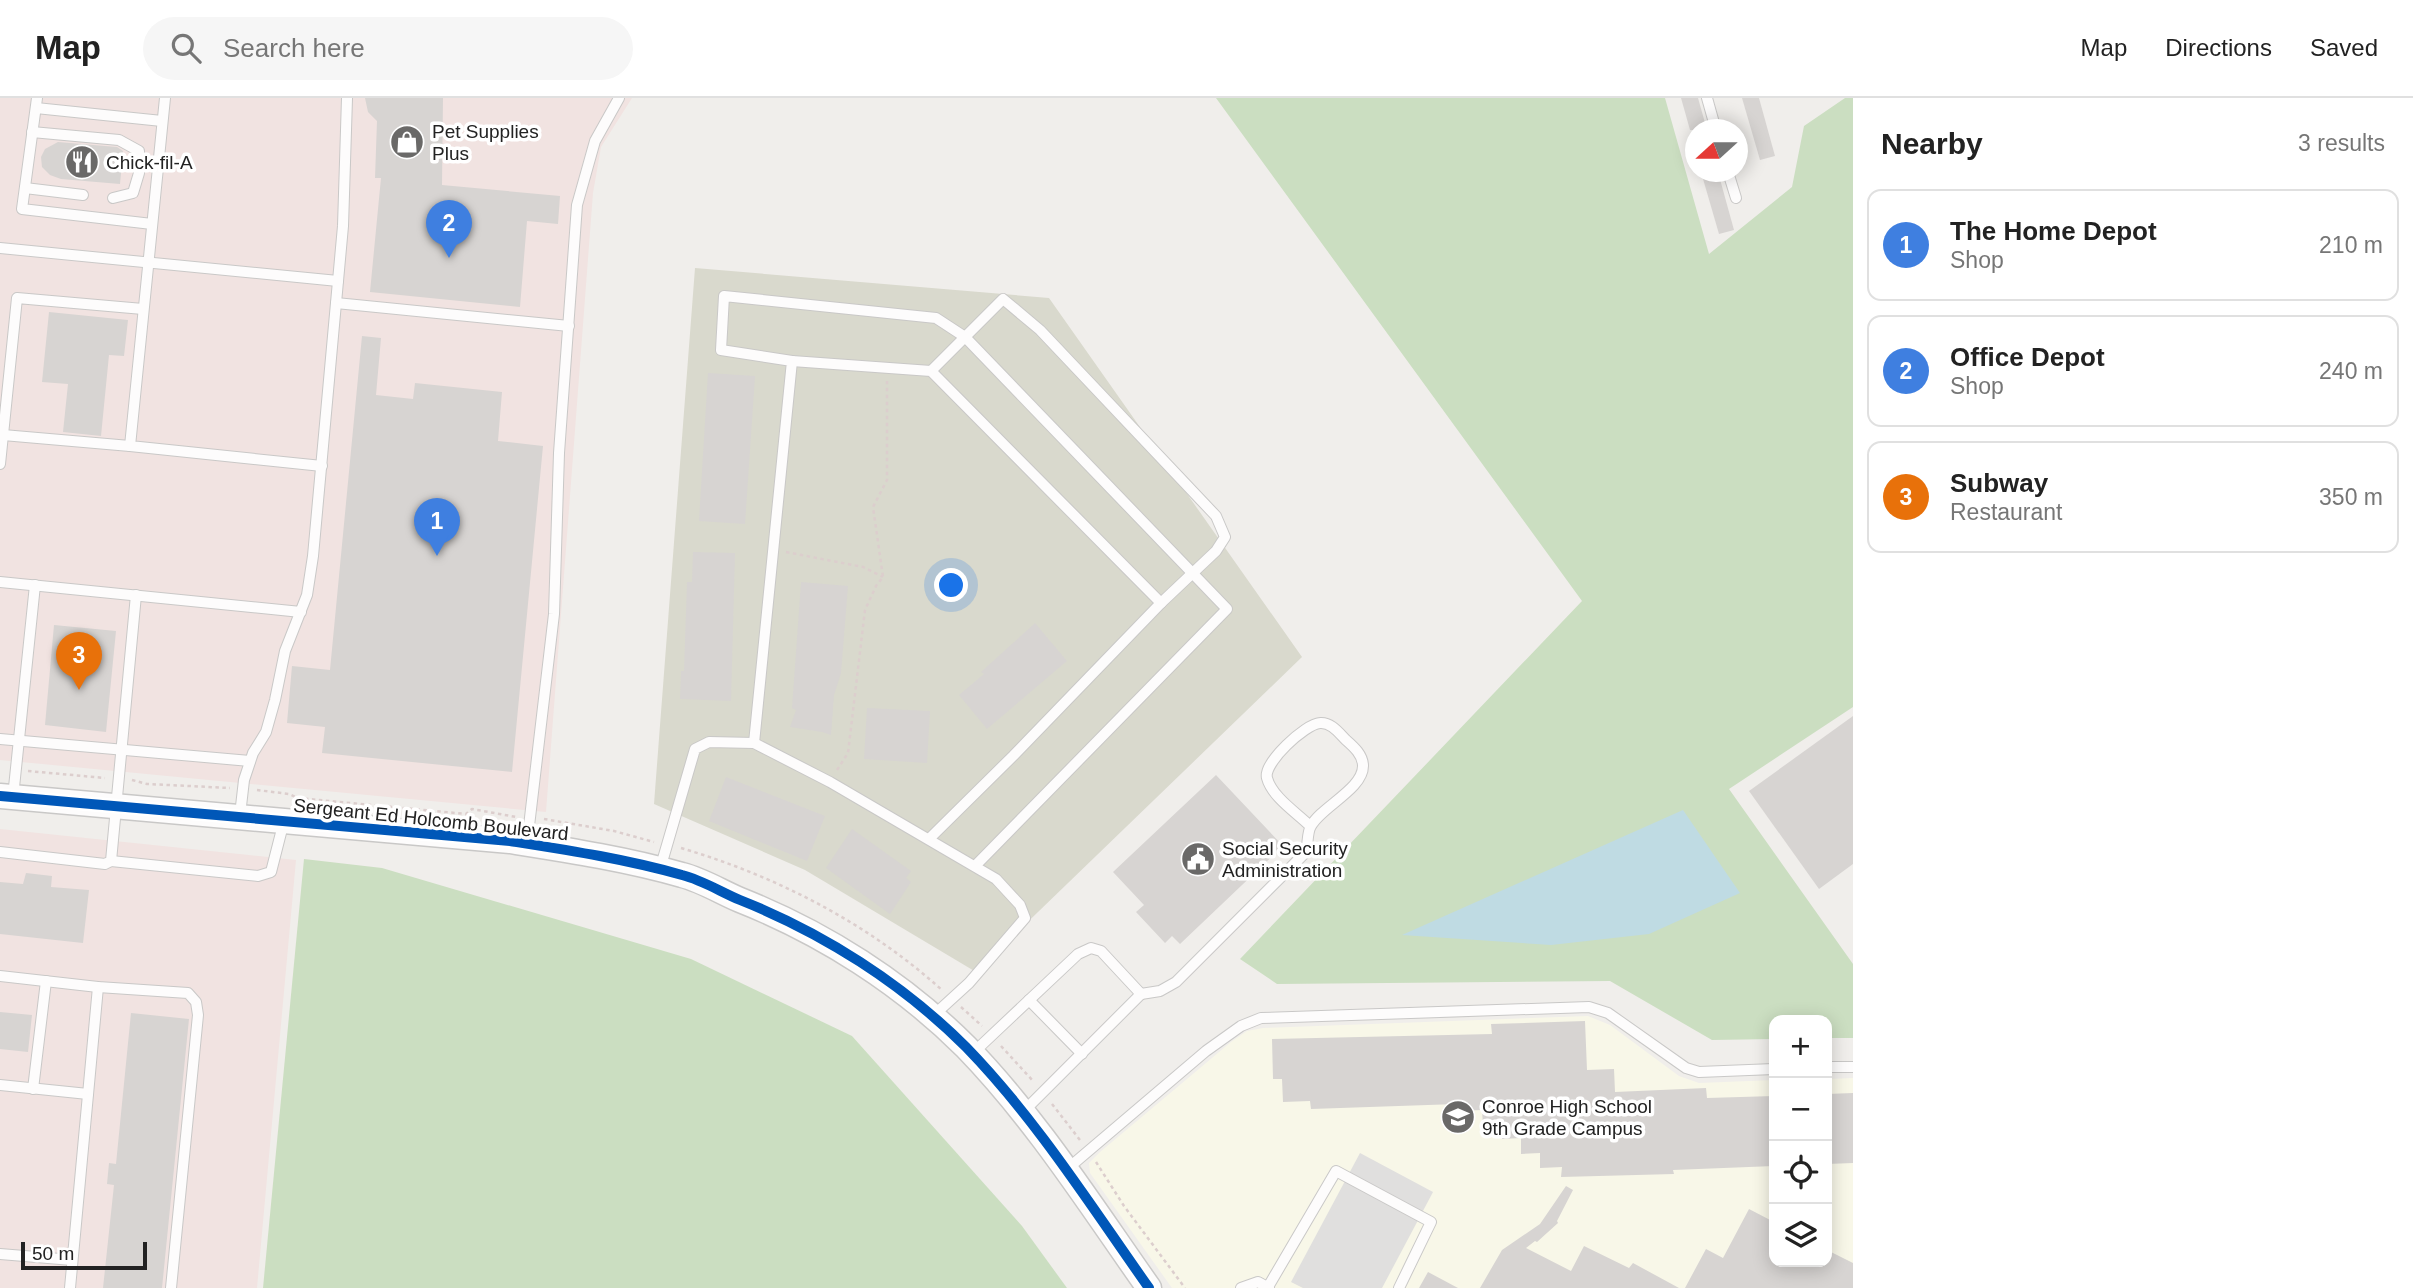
<!DOCTYPE html>
<meta charset="utf-8">
<style>
body{margin:0;font-family:Helvetica,sans-serif;background:#f6f6f6;color:#222}
.controls{position:absolute;right:21px;bottom:21px;display:grid;overflow:hidden;border-radius:14px;box-shadow:0 4px 18px #0003}
.controls button{width:63px;height:63px;display:grid;place-items:center;padding:0;border:0;border-bottom:2px solid #e0e0e0;background:#fff;color:#222;font:35px sans-serif}
.compass{position:absolute;left:1685px;top:21px;width:63px;height:63px;border-radius:50%;background:#fff;box-shadow:0 4px 18px #0003;rotate:249deg}
.scale{position:absolute;left:21px;bottom:18px;width:126px;box-sizing:border-box;padding-left:7px;border:4px solid #222;border-top:0;font-size:19px;line-height:24px;white-space:nowrap;color:#222;-webkit-text-stroke:5px #fff;paint-order:stroke}
.you{position:absolute;left:952px;top:488px;width:24px;height:24px;margin:-18px;border:5px solid #fff;border-radius:50%;background:#1a73e8;box-shadow:0 0 0 10px #1a73e833}
.badge{display:grid;place-items:center;width:46px;height:46px;border-radius:50%;background:#d93025;color:#fff;font-size:23px;font-weight:700}
.pin{position:absolute;translate:-50% -58px;filter:drop-shadow(0 2px 4px #0008)}
.pin::after{content:'';position:absolute;top:37px;width:24px;height:21px;background:inherit;clip-path:polygon(0 0,100% 0,50% 100%)}
.list{margin:0;padding:0;list-style:none}
h2{display:flex;justify-content:space-between;align-items:center;height:91px;margin:0;padding:0 28px;font-size:30px}
h2 small{font-size:23px;font-weight:400;color:#767676}
.list li{display:grid;grid-template-columns:46px 1fr auto;gap:21px;align-items:center;box-sizing:border-box;height:112px;margin:0 14px 14px;padding:0 14px;border:2px solid #e0e0e0;border-radius:14px}
.list b{display:block;font-size:26px;white-space:nowrap}
.list p{margin:0;font-size:23px;white-space:nowrap;color:#767676}
.list em{font-size:23px;font-style:normal;color:#767676}
.icon{flex:none;width:38px;height:38px;fill:none;stroke:currentColor;stroke-width:2;stroke-linecap:round;stroke-linejoin:round}
.map{position:relative;flex:none;width:1853px;height:1190px;overflow:hidden}
header{display:flex;align-items:center;gap:42px;box-sizing:border-box;height:98px;padding:0 35px;background:#fff;border-bottom:2px solid #e0e0e0}
header strong{font-size:33px}
nav{display:flex;gap:38px;margin-inline-start:auto;font-size:24px}
.search{width:490px;height:63px;background:#f6f6f6;display:flex;align-items:center;gap:18px;box-sizing:border-box;padding:0 24px;border-radius:38px;color:#767676;font-size:26px}
main{display:flex}
aside{flex:1;background:#fff}
.map>svg:first-child{display:block}
</style>
<header>
<strong>Map</strong>
<div class="search"><svg class="icon" aria-label="search" viewBox="0 0 24 24"><circle cx="10" cy="10" r="6"/><path d="M15 15l6 6"/></svg>Search here</div>
<nav><a>Map</a><a>Directions</a><a>Saved</a></nav>
</header>
<main>
<div class="map">
<svg width="1853" height="1190" viewBox="0 0 1853 1190">
<rect width="100%" height="100%" fill="#f0eeeb"/>
<!-- commercial -->
<g fill="#f1e3e1">
<path d="M0 0H632L601 49 593 95 546 714 0 662Z"/>
<path d="M0 731 296 762 257 1190H0Z"/>
</g>
<!-- education -->
<path fill="#f8f7e8" d="M1588 918 1610 927 1679 978 1699 985 1774 982V1164H1827V981L1853 980V1190H1172L1090 1075 1089 1065 1100 1054 1231 944 1247 933 1263 930Z"/>
<!-- construction -->
<path fill="#d9d9cd" d="M695 170 1049 200 1302 559 976 874 805 772 654 706Z"/>
<!-- forest -->
<g fill="#cbdec1">
<path d="M1216 0H1665L1709 156 1792 89 1804 28 1845 0H1853V609L1729 691 1853 866V940H1827V922H1774V941L1712 942 1610 883 1277 886 1240 861 1582 503Z"/>
<path d="M304 761 382 770 691 861 852 938 1022 1128 1067 1190H263Z"/>
</g>
<!-- parking -->
<path fill="#e0dfde" d="M1360 1055 1433 1094 1382 1190H1303L1291 1184Z"/>
<!-- water -->
<path fill="#bfdbe3" d="M1683 712 1740 795 1649 836 1551 847 1402 837Z"/>
<!-- building -->
<g fill="#d7d4d2">
<path d="M365 0H443L442 87 560 98 558 126 527 123 520 209 370 194 381 80H375L377 23 368 14Z"/>
<path d="M1681 0H1698L1707 32H1690Z"/>
<path d="M1742 0H1759L1775 58 1760 62Z"/>
<path d="M58 44 117 49 123 53 120 86 61 81 50 77 42 69 41 59 45 51Z"/>
<path d="M1701 74H1718L1734 132 1719 136Z"/>
<path d="M49 214 128 222 124 258 109 257 101 338 63 334 68 286 42 284Z"/>
<path d="M362 238 381 240 376 297 413 301 415 285 502 294 498 343 543 348 512 674 322 655 325 629 287 625 292 568 330 572Z"/>
<path d="M708 275 755 278 745 426 699 423Z"/>
<path d="M693 454 735 455 731 603 680 601 681 573H684L687 484H692Z"/>
<path d="M801 484 848 488 841 575 834 597 831 637 822 634 790 629 796 612 792 610Z"/>
<path d="M1035 525 1067 563 987 631 959 597 984 576 981 574Z"/>
<path d="M54 527 116 533 106 634 45 627Z"/>
<path d="M867 610 930 613 927 665 864 661Z"/>
<path d="M1853 618V766L1819 791 1749 693Z"/>
<path d="M1216 677 1283 748 1180 846 1172 838 1165 845 1136 814 1144 807 1113 774Z"/>
<path d="M726 679 825 718 807 763 709 723Z"/>
<path d="M852 731 911 773 906 780 911 784 890 816 826 770Z"/>
<path d="M26 775 52 778 51 789 89 792 83 845 0 836V784L23 786Z"/>
<path d="M0 914 32 917 28 954 0 951Z"/>
<path d="M131 915 189 921 162 1190H103L114 1087 107 1086 109 1065 116 1066Z"/>
<path d="M1585 923 1587 972 1614 971 1615 994 1706 990 1707 1000 1774 998V1068L1673 1072 1674 1076 1561 1079 1562 1069 1540 1070V1055L1521 1056V1040L1502 1041V1026L1483 1027 1482 1012 1457 1013V1006L1311 1011 1310 1003 1283 1004 1282 981H1273L1272 941 1492 936 1491 926Z"/>
<path d="M1853 995V1065L1827 1066V996Z"/>
<path d="M1566 1088 1573 1092 1557 1123 1558 1125 1537 1144 1535 1143 1526 1150 1571 1173 1584 1148 1629 1170 1633 1165 1679 1190H1480L1502 1152 1540 1126Z"/>
<path d="M1749 1111 1774 1124V1164H1827V1152L1853 1165V1190H1685L1706 1151 1723 1160Z"/>
<path d="M1428 1174 1458 1190H1419Z"/>
</g>
<g fill="none" stroke-linecap="round" stroke-linejoin="round">
<!-- service casing -->
<g stroke="#c9c8c7" stroke-width="12">
<g id="service">
<path d="M37 0 22 111 152 126"/>
<path d="M165 0 130 348 322 368"/>
<path d="M1707 0 1716 32"/>
<path d="M36 10 162 23"/>
<path d="M32 34 119 42 139 53V75L133 95 113 100"/>
<path d="M1728 74 1736 100"/>
<path d="M25 90 83 97"/>
<path d="M0 150 338 183"/>
<path d="M336 205 569 228"/>
<path d="M792 263 931 273 1161 505 1013 658 930 740"/>
<path d="M931 273 1003 201 1040 232 1216 418 1225 439 1216 453 1161 505"/>
<path d="M3 337 130 348"/>
<path d="M0 366 17 200 143 211"/>
<path d="M0 484 301 514"/>
<path d="M0 641 250 663"/>
<path d="M754 645 792 263 721 252 724 198 936 220 965 239 1227 511 975 768"/>
<path d="M13 699 35 487"/>
<path d="M240 717 244 682 253 655 266 634 275 602 285 553 307 497 313 458 343 128 347 0"/>
<path d="M527 745 554 516 559 355 577 107 595 43 619 0"/>
<path d="M0 754 105 766 111 763 136 497"/>
<path d="M111 763 258 778 271 774 284 723"/>
<path d="M660 771 695 651 709 644 754 645 830 684 996 781 1020 807 1025 820 969 885 934 917"/>
<path d="M0 878 98 889 188 895 196 904 198 917 171 1190"/>
<path d="M1141 896 1160 893 1176 884 1306 754C1308 747 1307 734 1311 728 1321 709 1363 691 1363 668 1363 657 1354 649 1346 642 1339 635 1331 624 1320 625 1305 626 1263 665 1267 680 1272 699 1297 715 1310 728"/>
<path d="M1029 902 1082 956"/>
<path d="M973 955 1078 856 1091 850 1101 853 1141 896 1023 1014"/>
<path d="M1827 969H1853"/>
<path d="M0 987 88 996"/>
<path d="M33 991 46 883"/>
<path d="M1066 1072 1206 953 1241 928 1261 920 1589 909 1608 915 1686 970 1699 974 1774 971"/>
<path d="M0 1156 72 1162"/>
<path d="M1268 1189 1336 1073 1431 1124 1399 1190"/>
<path d="M70 1190 98 889"/>
<path d="M1241 1190 1258 1184 1269 1190"/>
</g>
</g>
<!-- tertiary casing -->
<g stroke="#c9c8c7" stroke-width="27">
<path id="tertiary" d="M0 698 510 743C567 752 626 761 682 777 702 782 721 794 740 802 823 835 902 885 966 949 1036 1021 1091 1108 1149 1190"/>
</g>
<!-- path -->
<g stroke="#dccecd" stroke-width="2.5" stroke-dasharray="3.5 3.5" stroke-linecap="butt">
<path d="M786 454 863 469 883 479"/>
<path d="M837 672 848 655 865 512 876 488 883 479 873 409 887 382V283"/>
<path d="M28 673 105 680"/>
<path d="M132 682 147 686 230 690"/>
<path d="M257 692 289 696 298 700 466 716 472 711 516 719"/>
<path d="M544 721 614 733 654 744"/>
<path d="M681 750C776 778 868 825 943 893"/>
<path d="M961 909 982 928"/>
<path d="M1001 948 1034 984"/>
<path d="M1052 1006 1080 1042"/>
<path d="M1096 1064 1124 1108 1185 1190"/>
</g>
<!-- service -->
<use href="#service" stroke="#fdfcfc" stroke-width="10"/>
<!-- tertiary -->
<use href="#tertiary" stroke="#fdfcfc" stroke-width="24"/>
<!-- cycleway casing -->
<g stroke="#fff" stroke-width="15">
<path id="cycleway" d="M0 698 510 743C567 752 626 761 682 777 702 782 721 794 740 802 823 835 902 885 966 949 1036 1021 1091 1108 1149 1190"/>
</g>
<!-- cycleway -->
<use href="#cycleway" stroke="#0057b8" stroke-width="10"/>
</g>
<!-- icons -->
<defs>
<g id="shop-disc" transform="scale(1.75)"><circle r="9.5" fill="#6a6968" stroke="#fff"/><path d="M-5-2.5h2.3a2.7 3.5 0 0 1 5.4 0H5L5.5 6h-11ZM-1.5-2.5h3a1.5 2.3 0 0 0-3 0Z" fill="#fff"/></g>
<g id="restaurant-disc" transform="scale(1.75)"><circle r="9.5" fill="#6a6968" stroke="#fff"/><path d="M-5-6h1v4h1v-4h1v4h1v-4h1v5L-1.5 .5V6h-2V.5L-5-1ZM5-6V6H3V1.5H1.5Q1.5-4 5-6Z" fill="#fff"/></g>
<g id="civic-disc" transform="scale(1.75)"><circle r="9.5" fill="#6a6968" stroke="#fff"/><path d="M-.6-6.5H3V-4.5H.6V-3L4-1V1h2V6H-6V1h2V-1L-.6-3ZM-1.2 2.5V6h2.4V2.5Z" fill="#fff"/></g>
<g id="school-disc" transform="scale(1.75)"><circle r="9.5" fill="#6a6968" stroke="#fff"/><path d="M0-5L7-2L0 1L-7-2ZM-4 1L0 2.5L4 1V4Q0 6-4 4Z" fill="#fff"/></g>
</defs>
<g fill-rule="evenodd">
<use href="#shop-disc" x="407" y="44"/>
<use href="#restaurant-disc" x="82" y="64"/>
<use href="#civic-disc" x="1198" y="761"/>
<use href="#school-disc" x="1458" y="1019"/>
</g>
<g text-anchor="middle" stroke-width="7" stroke-linejoin="round" paint-order="stroke">
<!-- poi labels -->
<g font-size="19" fill="#222" stroke="#fff" text-anchor="start">
<text x="432" y="40">Pet Supplies<tspan x="432" dy="22">Plus</tspan></text>
<text x="106" y="71">Chick-fil-A</text>
<text x="1222" y="757">Social Security<tspan x="1222" dy="22">Administration</tspan></text>
<text x="1482" y="1015">Conroe High School<tspan x="1482" dy="22">9th Grade Campus</tspan></text>
</g>
<!-- street labels -->
<g font-size="19" fill="#222" stroke="#fff">
<text transform="translate(431 721) rotate(6)" y="7">Sergeant Ed Holcomb Boulevard</text>
</g>
</g>
</svg>
<div class="controls">
<button>+</button>
<button>−</button>
<button><svg class="icon" aria-label="locate" viewBox="0 0 24 24"><circle cx="12" cy="12" r="6"/><path d="M12 2v4M12 18v4M2 12h4M18 12h4"/></svg></button>
<button><svg class="icon" aria-label="layers" viewBox="0 0 24 24"><path d="M12 4l9 5-9 5-9-5zM3 14l9 5 9-5"/></svg></button>
</div>
<svg class="compass" viewBox="-18 -18 36 36"><path d="M0-13l5 13h-10z" fill="#e53935"/><path d="M0 13l5-13h-10z" fill="#767676"/></svg>
<div class="scale">50 m</div>
<div class="you"></div>
<div class="pin badge" style="left:437px;top:458px;background:#3f7fe0">1</div>
<div class="pin badge" style="left:449px;top:160px;background:#3f7fe0">2</div>
<div class="pin badge" style="left:79px;top:592px;background:#e8710a">3</div>
</div>
<aside>
<h2>Nearby<small>3 results</small></h2>
<ul class="list">
<li><span class="badge" style="background:#3f7fe0">1</span><div><b>The Home Depot</b><p>Shop</p></div><em>210 m</em></li>
<li><span class="badge" style="background:#3f7fe0">2</span><div><b>Office Depot</b><p>Shop</p></div><em>240 m</em></li>
<li><span class="badge" style="background:#e8710a">3</span><div><b>Subway</b><p>Restaurant</p></div><em>350 m</em></li>
</ul>
</aside>
</main>
